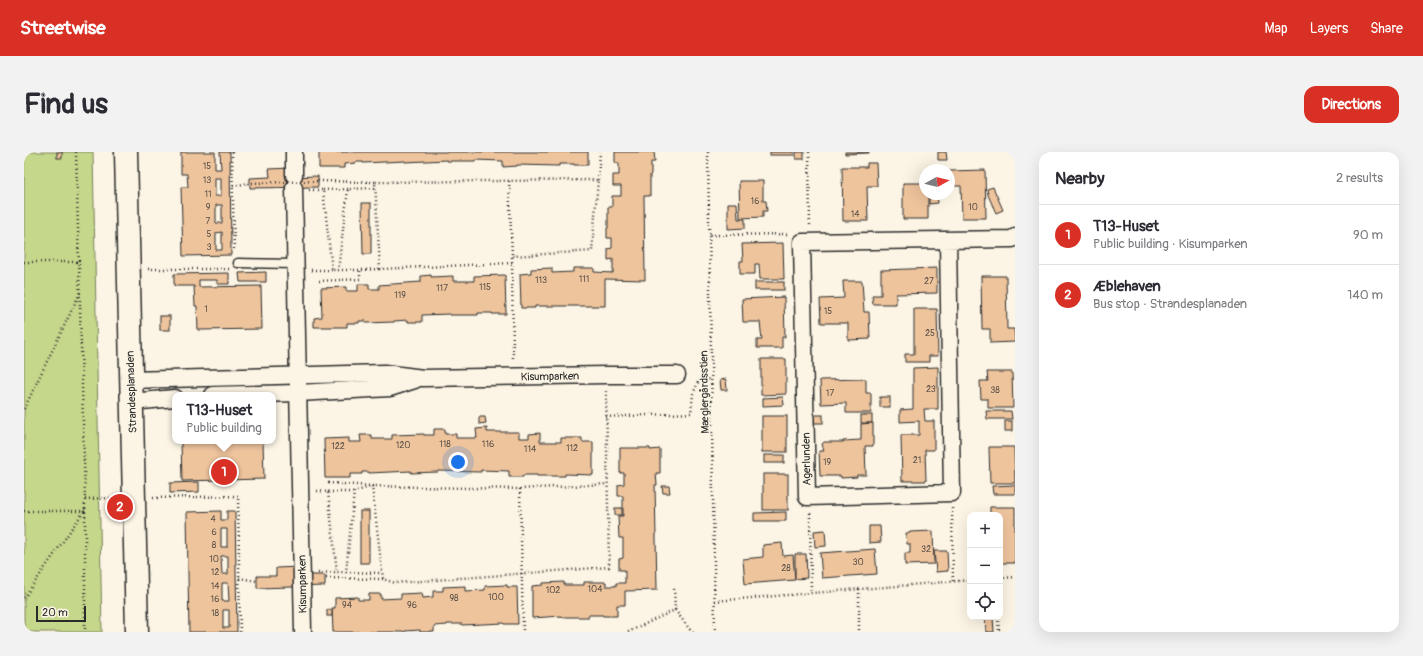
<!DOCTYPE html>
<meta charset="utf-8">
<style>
body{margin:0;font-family:Pangolin,sans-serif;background:#f2f2f3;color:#2b2b33}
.controls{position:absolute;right:12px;bottom:12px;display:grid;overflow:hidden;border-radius:8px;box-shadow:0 4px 16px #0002}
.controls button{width:36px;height:36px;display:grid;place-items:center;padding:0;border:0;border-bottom:1px solid #e1e1e2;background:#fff;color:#2b2b33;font:20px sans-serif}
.compass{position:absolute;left:895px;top:12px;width:36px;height:36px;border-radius:50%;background:#fff;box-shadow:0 4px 16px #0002;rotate:82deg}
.scale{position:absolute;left:12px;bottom:10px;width:50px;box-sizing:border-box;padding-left:4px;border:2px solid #2b2b2b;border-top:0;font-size:11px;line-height:14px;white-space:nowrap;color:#2b2b2b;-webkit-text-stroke:3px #fcf5e5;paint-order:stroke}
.you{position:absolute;left:434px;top:310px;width:14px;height:14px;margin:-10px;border:3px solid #fff;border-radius:50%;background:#1a73e8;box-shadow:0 0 0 6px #1a73e833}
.badge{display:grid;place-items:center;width:26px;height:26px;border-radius:50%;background:#d93025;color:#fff;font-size:13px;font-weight:700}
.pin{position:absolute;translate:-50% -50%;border:2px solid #fff;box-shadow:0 1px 4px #0006}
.popup{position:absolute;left:148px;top:240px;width:104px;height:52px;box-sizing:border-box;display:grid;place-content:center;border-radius:8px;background:#fff;filter:drop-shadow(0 1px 3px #0005);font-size:13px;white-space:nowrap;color:#7c7c81}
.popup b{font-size:15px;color:#2b2b33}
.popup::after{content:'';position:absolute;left:50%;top:100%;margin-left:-8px;border:8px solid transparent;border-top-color:#fff}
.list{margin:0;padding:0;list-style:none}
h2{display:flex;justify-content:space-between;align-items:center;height:52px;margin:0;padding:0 16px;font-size:17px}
h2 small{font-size:13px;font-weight:400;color:#7c7c81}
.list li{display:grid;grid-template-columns:26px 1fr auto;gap:12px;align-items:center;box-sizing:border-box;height:60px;padding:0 16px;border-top:1px solid #e1e1e2}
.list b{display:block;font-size:15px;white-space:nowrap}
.list p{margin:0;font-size:13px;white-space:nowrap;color:#7c7c81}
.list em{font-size:13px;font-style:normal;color:#7c7c81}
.icon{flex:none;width:22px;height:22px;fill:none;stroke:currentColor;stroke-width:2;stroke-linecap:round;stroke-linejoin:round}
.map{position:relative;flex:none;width:991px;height:480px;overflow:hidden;border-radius:12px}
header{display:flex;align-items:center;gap:24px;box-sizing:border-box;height:56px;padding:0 20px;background:#d93025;color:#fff}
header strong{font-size:19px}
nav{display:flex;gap:22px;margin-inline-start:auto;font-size:14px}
.intro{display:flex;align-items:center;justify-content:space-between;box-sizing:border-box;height:96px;padding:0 24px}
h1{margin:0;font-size:28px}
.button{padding:10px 18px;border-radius:12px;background:#d93025;color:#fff;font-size:14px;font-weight:700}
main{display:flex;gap:24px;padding:0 24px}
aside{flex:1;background:#fff;border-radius:12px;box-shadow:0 4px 16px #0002}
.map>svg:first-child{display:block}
</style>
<header>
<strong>Streetwise</strong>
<nav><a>Map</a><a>Layers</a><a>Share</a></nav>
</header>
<div class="intro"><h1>Find us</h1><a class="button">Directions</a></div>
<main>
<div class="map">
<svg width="991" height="480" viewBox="0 0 991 480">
<rect width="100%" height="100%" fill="#fcf5e5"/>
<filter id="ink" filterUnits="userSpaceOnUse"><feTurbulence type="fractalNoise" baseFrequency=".025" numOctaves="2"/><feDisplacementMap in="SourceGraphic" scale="8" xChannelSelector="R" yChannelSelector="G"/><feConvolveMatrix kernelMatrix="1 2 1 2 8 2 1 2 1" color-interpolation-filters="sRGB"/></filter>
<g filter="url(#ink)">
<!-- green -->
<path fill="#c5d78b" stroke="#78815b" d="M0 0H69L78 480H0Z"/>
<!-- building -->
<g fill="#eec49d" stroke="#2b2b2b" fill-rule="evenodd">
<rect x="33" y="0" width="5" height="6"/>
<path d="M157 0H191V17H197L196 0H206L207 103 159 104 157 35H164L163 22H157ZM191 26H197V44H191ZM192 53H198V71H192ZM198 80V98H192V81Z"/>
<path d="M295 0H564V13H550V12H535V14L493 13V14L479 15V9L451 8V9H423V8L381 10V9L339 11V10H332V11L320 12V16H295Z"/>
<path d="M591 0H630L631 10H627V22L626 23V44H620L621 128 581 127V154H511V156H497L496 122 507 121V117L528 116V121L549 120V116H570V120L589 121V107L584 108V97L588 96V86H583V76H584V55H588V44H597V34H589V23H595V11H591Z"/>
<rect x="746" y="0" width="24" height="3"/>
<rect x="772" y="0" width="8" height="7"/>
<path d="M821 0H845V1L821 2Z"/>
<path d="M914 0H922L923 8H914Z"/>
<path d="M843 11H852L853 34H843L844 69H819L818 15H843Z"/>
<path d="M267 16V25L294 24V35L226 36V26L246 25 245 17Z"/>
<path d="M961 18 962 66H938L937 34H925V19Z"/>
<path d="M715 29H739V49H742L743 59H739V65L716 66Z"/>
<path d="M879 31H901V42H904V67H879Z"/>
<path d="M969 35 979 58 972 61 964 43 963 37Z"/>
<path d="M905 42H913L914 51 905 52Z"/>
<path d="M338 51H347V102H339Z"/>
<path d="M704 51H713L714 67H721V76L704 77Z"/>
<path d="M759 91 760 127H736L735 112H731V122H716V109H719L718 92Z"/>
<path d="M913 116V141L872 142V152H849L848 143H857V118Z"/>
<path d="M242 120V130H216L215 121Z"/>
<path d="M205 121V132H193V128H175V135L237 134 238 177 174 178 173 154H171L170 134H150V122Z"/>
<path d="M407 123V125L429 124V129H450V124L481 123 482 162H468V161H454V163H426V162L398 163V170H384V168L370 169V170L342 171V169H335V171H323V175H290V166L298 165 297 136 322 135V139H334V132H345V137H355V133L397 130V124Z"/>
<path d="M957 124H982L983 177H990L991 190 966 191V177H958Z"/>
<path d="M819 129H838L840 160H845L846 187 824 188V171H797L796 147 820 146Z"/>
<rect x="731" y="130" width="29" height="8"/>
<path d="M760 145 761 185H758V196H733V188H738L736 170H719L718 147Z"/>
<path d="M890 157H913L914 204H905V210H881V202H890Z"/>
<rect x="136" y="164" width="10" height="14"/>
<path d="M737 207H762V242L737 243Z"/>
<path d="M914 215V257H900L901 269H910V298H901L902 329H878L877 283H895V269L876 270V258L889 257V216Z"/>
<path d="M963 220H988L989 256H964V247H957L956 229H964Z"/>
<path d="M702 227 703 238H697L696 228Z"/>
<path d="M842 227V241H847V261H822V251L797 252 796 228Z"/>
<path d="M759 245 760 253 739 254V246Z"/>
<rect x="856" y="245" width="10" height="10"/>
<path d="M962 259H987L988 267H963Z"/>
<rect x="788" y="263" width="11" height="8"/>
<rect x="837" y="263" width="11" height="8"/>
<rect x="738" y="264" width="25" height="36"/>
<path d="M455 265H461L462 271 455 272Z"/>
<rect x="981" y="269" width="7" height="10"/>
<path d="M849 271V294H841L842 323H833V325L817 326V324H796L795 299H800L798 292 800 290H819V289L837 288V272Z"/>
<path d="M463 276V280H495V286H505V282L516 281V290H537V286H558V290H569V323L541 322V324H513V323H499V325H485V319L457 318V320L414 319V320L387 321V319L345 321V320H338V322H326V326H301L300 287 325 286V290H337L336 283H348V287H368V283L400 282V283H410V277H421V282H432V286H453L452 277Z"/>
<path d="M157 289H239L240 327 158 329Z"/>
<path d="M965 295H990L991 331H966Z"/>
<path d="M596 296H626V298L636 297V321H632L633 333H631L633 438 601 439V453H593V464H579V463H564L565 465H537V464L508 466V434L519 433V431L540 430V433H560V430H582V434H592V431H601V418H595V407L599 406V386H595L594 364H599V344H594V333L600 332V321H596Z"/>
<rect x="740" y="303" width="20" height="8"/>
<rect x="739" y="322" width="25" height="36"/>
<path d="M175 330V340L146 341V331Z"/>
<path d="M991 333V342H969L968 334Z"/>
<path d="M638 334H645L646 341H639Z"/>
<path d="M966 355H991V411H976V363H966Z"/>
<rect x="591" y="356" width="7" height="7"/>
<path d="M197 359V368H203V359H211L213 480H165L163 360ZM197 377H203V395H197ZM197 404H204V422H198ZM198 431H204L205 449H198ZM199 458H205V476H199Z"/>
<rect x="336" y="359" width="9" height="52"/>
<path d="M762 360V369H730V361Z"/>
<path d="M845 374H856L857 390 845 391Z"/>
<path d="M801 378 802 394 791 395 790 379Z"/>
<path d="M909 379 910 412 881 413V401H886V392H883L882 381H886V380Z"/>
<path d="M758 391 759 404 769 403 771 428 721 432 719 407 739 405V393Z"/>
<path d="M851 397 853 422 798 426 796 401Z"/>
<path d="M910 399H923L924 419 912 420Z"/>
<path d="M771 402H782L783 426 771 427Z"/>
<path d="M275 415V423H301V434L233 436V424H252V416Z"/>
<path d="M483 433V435H493L494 472H480V471L438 473V472H423V473L410 474V480H396V478L381 479V480H309L308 456H311V446L334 445V448H345V442H357V447L377 446V442L398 441 399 446 409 445V439H419V435L441 434V439L461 438V434Z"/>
<rect x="303" y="458" width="5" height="6"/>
<path d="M961 465H969L970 480H962Z"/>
</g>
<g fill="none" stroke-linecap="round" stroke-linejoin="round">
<!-- lane casing -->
<g stroke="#2b2b2b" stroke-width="11">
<path id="lane" d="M214 111 272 112"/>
</g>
<!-- street casing -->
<g stroke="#2b2b2b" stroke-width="19">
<g id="street">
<path d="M270 0V23"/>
<path d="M270 36 279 480"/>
<path d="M924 88 928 341 783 345 778 90 988 87 991 85"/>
<path d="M106 228 360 221 399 226 582 223H653"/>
<path d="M189 243 274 241 366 236 391 228"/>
<path d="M107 250 151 246"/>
</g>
</g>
<!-- secondary casing -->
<g stroke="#2b2b2b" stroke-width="25">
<path id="secondary" d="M102 0 113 480"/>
</g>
<!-- path -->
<g stroke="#2b2b2b" stroke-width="2.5" stroke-dasharray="1 3" stroke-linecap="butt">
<path d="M52 0 61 347V480"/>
<path d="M208 0 210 99"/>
<path d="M684 0 691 480"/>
<path d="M785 0 786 75"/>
<path d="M574 28 576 0"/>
<path d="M294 29 351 30"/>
<path d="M485 29 488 104 489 209"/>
<path d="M209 34 224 31"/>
<path d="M285 38H299L308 118H314L324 37 352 36"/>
<path d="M299 38 324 37"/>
<path d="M686 83 765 82"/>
<path d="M0 110H55"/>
<path d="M488 111 356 117 351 30 574 28 568 99 488 104"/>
<path d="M124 117H205"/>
<path d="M287 118H308"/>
<path d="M314 118H336"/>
<path d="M295 129 336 127V118L356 117"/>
<path d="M0 257 56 141"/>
<path d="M582 265 667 261 669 242 675 228 687 227"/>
<path d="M304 331 348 334 496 337 583 332"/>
<path d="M496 337 499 480"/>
<path d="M293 339 304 340 313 420H322L330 340 348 334 359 427 371 431 585 415 582 239"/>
<path d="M304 340H330"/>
<path d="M129 346 214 344 216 480"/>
<path d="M61 347 92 346"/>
<path d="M928 356 929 430"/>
<path d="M0 359H61"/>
<path d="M786 361 787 441"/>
<path d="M322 420 358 421"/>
<path d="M294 421 313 420"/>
<path d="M215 426 233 429"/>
<path d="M302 426 359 427"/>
<path d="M976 426 991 425"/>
<path d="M835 437V480"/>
<path d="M0 446 60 359"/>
<path d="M691 449 946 428"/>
<path d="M651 458 667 479 671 480"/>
<path d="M974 465 975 480"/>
<path d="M604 480 651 458 650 434"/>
</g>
<!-- lane -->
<use href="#lane" stroke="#fcf5e5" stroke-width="8"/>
<!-- street -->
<use href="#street" stroke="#fcf5e5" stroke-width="16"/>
<!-- secondary -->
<use href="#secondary" stroke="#fcf5e5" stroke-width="22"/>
<!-- path-bridge -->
<path stroke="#2b2b2b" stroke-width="2.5" stroke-dasharray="1 3" stroke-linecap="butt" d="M224 31 294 29"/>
</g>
</g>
<g text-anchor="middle" stroke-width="3" stroke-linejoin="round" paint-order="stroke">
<!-- number labels -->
<g font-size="9" fill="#5c5148">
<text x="183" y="17">15</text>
<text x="183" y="31">13</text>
<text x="184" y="45">11</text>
<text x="731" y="52">16</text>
<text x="184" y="58">9</text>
<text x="949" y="58">10</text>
<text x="831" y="65">14</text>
<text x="184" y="72">7</text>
<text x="185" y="85">5</text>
<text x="185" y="98">3</text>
<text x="560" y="130">111</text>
<text x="517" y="131">113</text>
<text x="905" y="132">27</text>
<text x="461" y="138">115</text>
<text x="418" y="139">117</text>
<text x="376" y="146">119</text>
<text x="182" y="160">1</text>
<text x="804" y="162">15</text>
<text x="906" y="184">25</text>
<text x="907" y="240">23</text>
<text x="971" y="241">38</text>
<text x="806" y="244">17</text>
<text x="421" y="295">118</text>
<text x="464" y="295">116</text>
<text x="379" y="296">120</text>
<text x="314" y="297">122</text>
<text x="548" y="299">112</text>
<text x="506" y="300">114</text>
<text x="893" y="311">21</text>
<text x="803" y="313">19</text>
<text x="189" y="370">4</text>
<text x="190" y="383">6</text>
<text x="190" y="396">8</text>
<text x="902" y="400">32</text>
<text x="190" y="410">10</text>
<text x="834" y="413">30</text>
<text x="762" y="419">28</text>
<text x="191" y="423">12</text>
<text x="191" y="437">14</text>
<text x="571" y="440">104</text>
<text x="529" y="441">102</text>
<text x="472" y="448">100</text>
<text x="430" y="449">98</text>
<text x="191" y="450">16</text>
<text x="323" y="456">94</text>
<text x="388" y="456">96</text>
<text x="191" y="464">18</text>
</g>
<!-- street labels -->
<g font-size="11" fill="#2b2b2b" stroke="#fcf5e5">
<text transform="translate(526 224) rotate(-1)" y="4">Kisumparken</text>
<text transform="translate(107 240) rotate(-92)" y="4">Strandesplanaden</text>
<text transform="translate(680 240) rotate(-91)" y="4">Mæglergårdsstien</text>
<text transform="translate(782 307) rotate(-91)" y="4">Agerlunden</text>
<text transform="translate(278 432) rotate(-91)" y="4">Kisumparken</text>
</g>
</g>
</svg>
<div class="controls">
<button>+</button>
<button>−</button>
<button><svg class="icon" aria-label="locate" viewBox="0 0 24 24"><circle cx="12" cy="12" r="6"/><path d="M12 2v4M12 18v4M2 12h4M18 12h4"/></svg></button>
</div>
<svg class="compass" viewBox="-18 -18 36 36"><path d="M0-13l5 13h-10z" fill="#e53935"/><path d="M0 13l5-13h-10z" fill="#7c7c81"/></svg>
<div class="scale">20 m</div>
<div class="you"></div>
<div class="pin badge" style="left:200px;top:320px">1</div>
<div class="popup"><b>T13-Huset</b>Public building</div>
<div class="pin badge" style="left:96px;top:355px">2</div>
</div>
<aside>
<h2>Nearby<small>2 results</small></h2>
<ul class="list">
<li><span class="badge">1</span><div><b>T13-Huset</b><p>Public building · Kisumparken</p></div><em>90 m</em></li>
<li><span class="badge">2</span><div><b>Æblehaven</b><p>Bus stop · Strandesplanaden</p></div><em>140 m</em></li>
</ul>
</aside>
</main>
